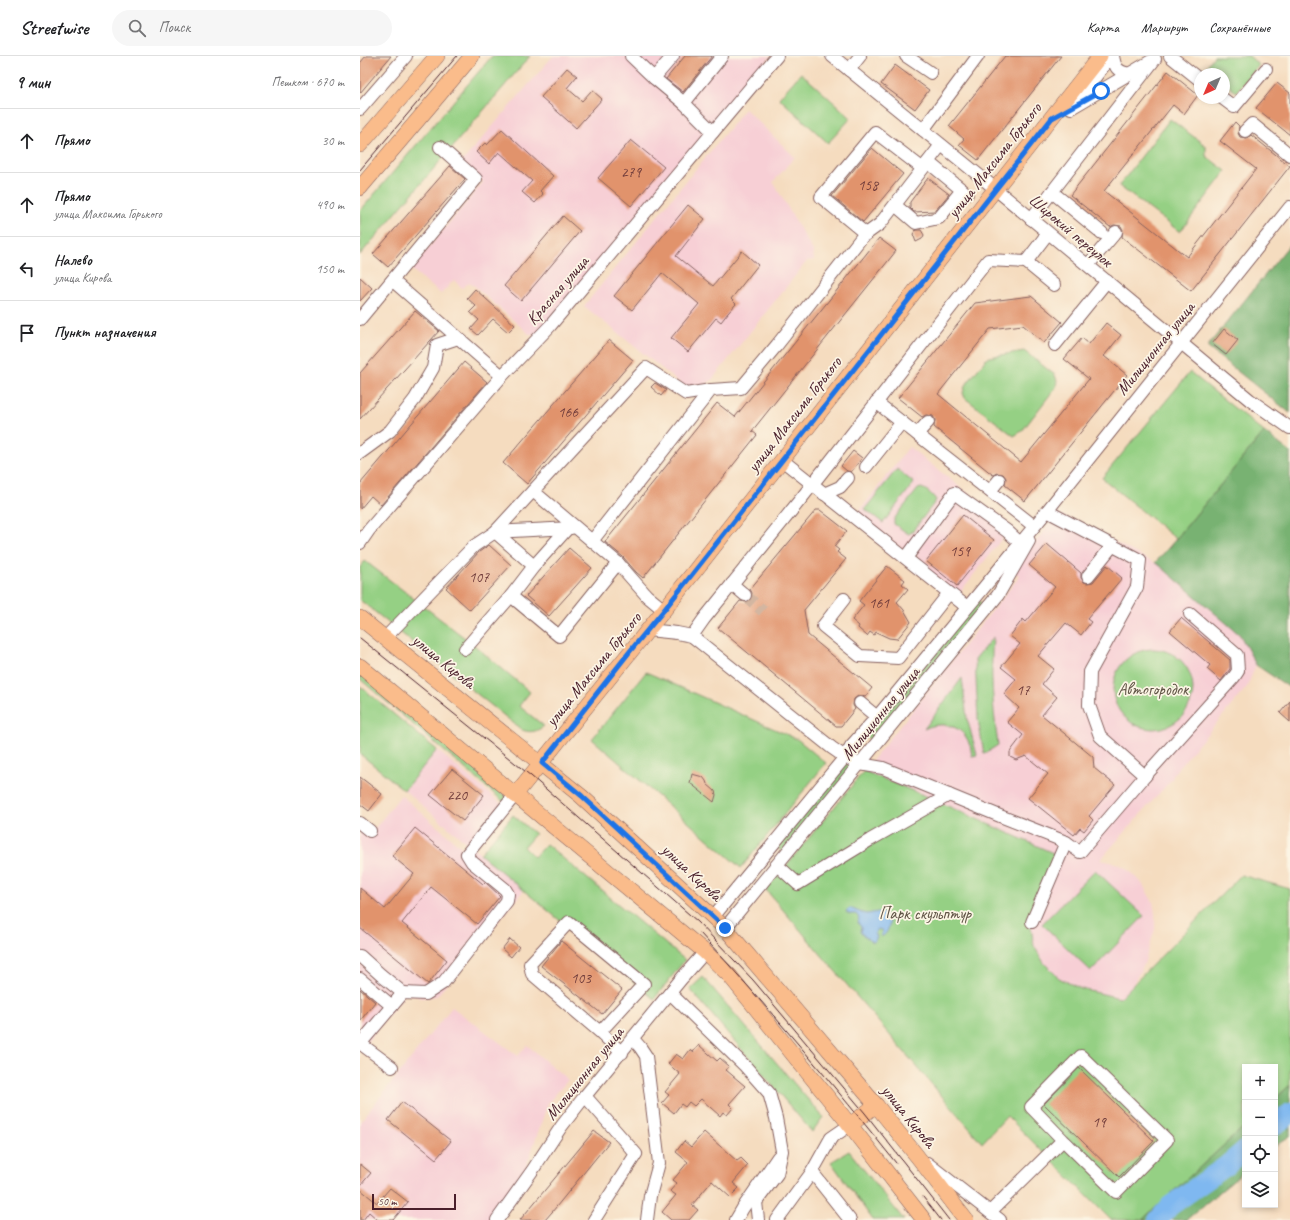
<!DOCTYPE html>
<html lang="ru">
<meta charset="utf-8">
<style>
body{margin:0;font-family:Caveat,sans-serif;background:#f6f6f6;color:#202124}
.controls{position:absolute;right:12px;bottom:12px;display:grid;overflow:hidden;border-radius:0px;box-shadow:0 2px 6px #0003}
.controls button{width:36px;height:36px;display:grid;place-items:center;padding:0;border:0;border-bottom:1px solid #e0e0e0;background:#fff;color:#202124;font:20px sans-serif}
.compass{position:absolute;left:834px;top:12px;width:36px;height:36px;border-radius:50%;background:#fff;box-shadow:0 2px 6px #0003;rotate:224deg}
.scale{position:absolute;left:12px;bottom:10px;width:84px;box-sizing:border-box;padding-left:4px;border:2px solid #4a1f2b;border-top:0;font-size:11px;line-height:14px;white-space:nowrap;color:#4a1f2b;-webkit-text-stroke:3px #fcf5e5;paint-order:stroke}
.stop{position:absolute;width:12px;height:12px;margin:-9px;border:3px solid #1a73e8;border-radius:50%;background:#fff}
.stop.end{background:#1a73e8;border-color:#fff;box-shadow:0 1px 4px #0008}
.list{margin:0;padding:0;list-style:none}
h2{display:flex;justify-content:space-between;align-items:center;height:52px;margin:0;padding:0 16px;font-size:17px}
h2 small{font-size:13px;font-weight:400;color:#757577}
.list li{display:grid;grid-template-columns:26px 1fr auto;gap:12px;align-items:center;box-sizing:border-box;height:64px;padding:0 16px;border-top:1px solid #e0e0e0}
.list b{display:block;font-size:15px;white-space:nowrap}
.list p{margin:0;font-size:13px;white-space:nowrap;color:#757577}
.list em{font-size:13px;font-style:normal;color:#757577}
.icon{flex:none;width:22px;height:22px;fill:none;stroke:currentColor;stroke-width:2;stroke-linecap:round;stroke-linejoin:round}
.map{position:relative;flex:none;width:930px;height:1164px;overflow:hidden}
header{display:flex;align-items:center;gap:24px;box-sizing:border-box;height:56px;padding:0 20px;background:#fff;border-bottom:1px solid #e0e0e0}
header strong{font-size:19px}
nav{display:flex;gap:22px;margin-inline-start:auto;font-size:14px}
.search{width:280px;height:36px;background:#f6f6f6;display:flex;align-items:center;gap:10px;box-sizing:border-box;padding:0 14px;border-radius:22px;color:#757577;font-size:15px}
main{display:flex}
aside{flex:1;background:#fff}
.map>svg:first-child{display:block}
</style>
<header>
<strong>Streetwise</strong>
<div class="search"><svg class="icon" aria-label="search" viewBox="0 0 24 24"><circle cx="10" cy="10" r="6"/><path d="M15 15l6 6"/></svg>Поиск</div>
<nav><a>Карта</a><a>Маршрут</a><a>Сохранённые</a></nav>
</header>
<main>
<aside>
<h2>9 мин<small>Пешком · 670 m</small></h2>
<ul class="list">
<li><svg class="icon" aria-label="ahead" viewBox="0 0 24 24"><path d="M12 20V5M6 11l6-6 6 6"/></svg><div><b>Прямо</b></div><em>30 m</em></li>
<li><svg class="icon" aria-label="ahead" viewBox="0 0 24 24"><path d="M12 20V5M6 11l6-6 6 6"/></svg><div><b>Прямо</b><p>улица Максима Горького</p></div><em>490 m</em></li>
<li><svg class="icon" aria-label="left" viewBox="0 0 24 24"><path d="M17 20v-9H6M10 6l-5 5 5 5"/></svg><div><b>Налево</b><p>улица Кирова</p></div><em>150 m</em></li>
<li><svg class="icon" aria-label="arrive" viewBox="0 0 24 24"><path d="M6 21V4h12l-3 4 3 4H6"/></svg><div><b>Пункт назначения</b></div></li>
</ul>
</aside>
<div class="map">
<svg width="930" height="1164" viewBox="0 0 930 1164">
<rect width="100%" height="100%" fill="#fcf5e5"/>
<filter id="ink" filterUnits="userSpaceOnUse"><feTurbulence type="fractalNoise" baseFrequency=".025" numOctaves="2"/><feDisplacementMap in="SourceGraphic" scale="8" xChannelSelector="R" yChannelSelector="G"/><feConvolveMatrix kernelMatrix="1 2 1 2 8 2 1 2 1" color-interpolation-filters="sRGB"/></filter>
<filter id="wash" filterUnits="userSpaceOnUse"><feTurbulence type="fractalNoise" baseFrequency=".012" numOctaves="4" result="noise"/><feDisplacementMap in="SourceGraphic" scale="16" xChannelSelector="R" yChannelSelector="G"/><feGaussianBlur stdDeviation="0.9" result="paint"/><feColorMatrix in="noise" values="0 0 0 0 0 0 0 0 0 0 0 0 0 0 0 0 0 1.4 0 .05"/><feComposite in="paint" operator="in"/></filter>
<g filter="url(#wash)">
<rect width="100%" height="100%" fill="#f5dcbf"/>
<!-- built -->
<g fill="#f7cfd5">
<path d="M193 0H411L180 278H169L110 226 102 232 94 224 81 238 51 213 123 126 101 107Z"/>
<path d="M385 53 435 101 413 126 453 195 454 204 447 205 351 325 345 329 325 331 224 250Z"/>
<path d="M549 391 651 471 601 535H594L558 506 556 497 548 491 541 492 497 458Z"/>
<path d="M698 457 799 509 880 579 896 609 887 631 814 717 812 723 740 804 755 807 764 811 772 817 781 826 793 846 795 858V873L784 908 773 928 760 942 721 933 699 922 684 907 674 890 671 871 693 797 563 739 504 715 660 520 653 515Z"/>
<path d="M77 694 143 749 110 789 164 834 77 940 62 942 46 937 0 899V775L8 781 41 739 101 791 104 792 109 789 44 734Z"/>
<path d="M0 907 42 942 0 995Z"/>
<path d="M92 951 158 1000 167 989 208 1024 188 1047 162 1123 132 1164H0V1066Z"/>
</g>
<!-- green -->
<g fill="#95d084" stroke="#707858">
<path d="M132 0H170L0 199V155Z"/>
<path d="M854 0H889L899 9 876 36 864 26V18H854L846 11Z"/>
<path d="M441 17 491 62 468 87 419 42Z"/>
<path d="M810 63 846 90V100L866 115 820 176 759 130Z"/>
<path d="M664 295 695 319 697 325 696 331 662 375 654 380 605 342 603 337 605 330 626 303 629 301Z"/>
<path d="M830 316 904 376 816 483 742 422Z"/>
<path d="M537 413 554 427 523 467 505 453Z"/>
<path d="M561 432C566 433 573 439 576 444L575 446 552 476 549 478 547 477 534 468V463L558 433Z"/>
<path d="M5 505 114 589 170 636 159 650 184 670C176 676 171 677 162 674L0 544V511Z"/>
<path d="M617 544 625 550 513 686 506 680Z"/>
<path d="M633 581C630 616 633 653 638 689L624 698 618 663 615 603Z"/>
<circle cx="793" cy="633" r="40"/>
<path d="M0 614 82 683 148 742 144 746 0 623Z"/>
<path d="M286 616 437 683 466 707 381 812 232 683Z"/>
<path d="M602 622 607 662 617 699 612 700C611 696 611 691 609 687 602 668 580 665 564 673Z"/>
<path d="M0 630 77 694 44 734 0 698Z"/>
<path d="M484 706 492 712 423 796 415 790Z"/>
<path d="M504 715 563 739 693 797 696 808 671 871 674 890 684 907 699 922 721 933 760 942 881 819 930 833V1029L915 1043V1011H885V1070L782 1164H751L647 1060 622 1087 406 834Z"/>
<path d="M153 759 175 778 164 791 174 801 186 788 325 904 294 943 120 798Z"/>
<path d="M735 814 784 860 731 915 682 868Z"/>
<path d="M343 921 463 1061 452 1076 330 933Z"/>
<path d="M489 1095 544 1164H513L471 1106Z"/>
</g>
<!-- forest -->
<g fill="#78b272" stroke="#61684e">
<path d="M930 188V357L847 291Z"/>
<path d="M904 376 930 396V632L896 609 880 579 799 509 795 507 816 483Z"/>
<path d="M930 1029V1080L915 1090V1043Z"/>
<path d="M885 1070V1115L826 1164H782Z"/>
</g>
<!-- water -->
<path fill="#7fb8f0" stroke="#646c8e" d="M490 852C495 854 501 857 506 858 510 858 514 856 519 856 532 858 532 873 523 880H521V878L523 875 521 874 518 873 515 877 517 881 514 886 510 885 500 876 501 871 498 867C499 863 499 861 496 858H489L486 856 487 854Z"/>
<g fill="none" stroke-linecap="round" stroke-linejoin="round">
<!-- river -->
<g stroke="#7fb8f0" stroke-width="20">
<path d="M915 1070 930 1057"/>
<path d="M798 1164 810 1150 866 1110 885 1094"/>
</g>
</g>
<g id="blocks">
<!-- building -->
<g fill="#e1936c">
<path d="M6 0H31L0 37V7Z"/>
<path d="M325 0H352L323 36 306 23Z"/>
<path d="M645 0H701L618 104 599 89 604 83 589 70Z"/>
<path d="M535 9 569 34 555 53 521 28Z"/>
<path d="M207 12 217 20 207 32 222 45 232 34 242 43 216 72 181 41Z"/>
<path d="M808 15 838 39 824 58 813 49 744 135 827 201 896 113 860 85 875 66 879 70 878 77 880 81 887 82 891 79 930 110 831 235 762 181 763 174 761 170 754 169 750 171 710 139Z"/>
<path d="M917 27 930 37V79L896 52Z"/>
<path d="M142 73 193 120 180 135 183 138 175 147 162 136 172 125 139 96 129 108 116 96 125 87 127 89Z"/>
<path d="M271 84 304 111 271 150 238 122Z"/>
<path d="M512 92 543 118 503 166 472 140Z"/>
<path d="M90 110 105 123 28 211 13 198Z"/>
<path d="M568 122 589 138 575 155 554 156 550 152V146Z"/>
<path d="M328 149 345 163 316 200 353 230 382 195 398 209 371 243 376 248 368 257 361 266 356 262 328 296 311 282 339 248 302 217 272 254 254 240Z"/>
<path d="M203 160 220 175 161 245 144 230Z"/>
<path d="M556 174H561L564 179 562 183 556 186 553 178Z"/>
<path d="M519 182 536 195 392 375 397 379 283 522 276 516 263 501 245 486 357 347 375 361Z"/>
<path d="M0 221 12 232 0 245Z"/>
<path d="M115 233 155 269 148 276 133 263 118 279 111 273 119 264 110 256 116 250 107 242Z"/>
<path d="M671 240 702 266 684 287 663 269 630 273 578 338 661 406 729 323 704 303 722 282 729 288 746 267 761 279 744 300 767 319 665 445 645 429 646 422 643 418 637 417 633 419 574 371 575 364 573 360 566 359 562 361 538 342 615 247Z"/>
<path d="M55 255 79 275 0 363V317Z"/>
<path d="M864 273 878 284 866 299 852 288Z"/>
<path d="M249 284 273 304 167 428 143 407Z"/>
<path d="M104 306 127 326 21 449 11 440 0 453V428Z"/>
<path d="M295 327 306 334 301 340 291 331Z"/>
<path d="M493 395 502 402 491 416 487 415 481 410Z"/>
<path d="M456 454H460L487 475 474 490 479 494 477 496 486 503 444 554 448 579 512 632 505 641 502 640H498L494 643 493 649 495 653 481 670H476L358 572 380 545 387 546 391 544 392 537 390 533Z"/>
<path d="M603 459 634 484 597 530 566 505Z"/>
<path d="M687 488 721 517V522L724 526 727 527 733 526 747 509 762 522 727 563 731 566 721 579 706 567 678 600 694 613 682 628 697 641 682 659 733 701 734 712 755 729 729 760 733 764 724 775 720 772 714 779 668 742 688 718 666 700 656 704 650 701V696L663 679 647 666 659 652 644 638 656 623 641 611 660 588 650 580 663 563 666 566 695 531 669 509Z"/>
<path d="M129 489 151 509 110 554 86 532 119 496Z"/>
<path d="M209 492 232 512 189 560 166 540Z"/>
<path d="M527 510 545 524 542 528 548 533 537 546 544 554 551 566 537 583 529 582 516 576 514 579 510 576 507 580 498 572 499 570 492 564 504 549 499 545Z"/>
<path d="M821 562 870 604V613L861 625 847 613 850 609 810 575Z"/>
<path d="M930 645V666L920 657Z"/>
<path d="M92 713 124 739 103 765 70 739Z"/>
<path d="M332 718 343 721 346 725 347 728 355 735 356 739 354 746 330 727Z"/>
<path d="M0 721 22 738 9 755 0 748Z"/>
<path d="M55 772 123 828 125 826 140 840 117 868 71 831 42 867 87 904 68 928 0 872V832L25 853 54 818 32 800Z"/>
<path d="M150 883 159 891 151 901 142 893Z"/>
<path d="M201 885 262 934 242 958 181 910Z"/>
<path d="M0 933 15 946 0 965Z"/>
<path d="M339 989 357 1005 360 1002 369 1010 366 1014 385 1030 369 1048 373 1052 367 1059 363 1056 360 1060 341 1043 334 1050 329 1046 325 1051 321 1048 314 1057 302 1047 309 1039 305 1036 320 1018 308 1008 316 998 323 1003 330 994 333 996Z"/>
<path d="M719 1012 794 1085 759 1121 684 1048Z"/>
<path d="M42 1046 91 1085 76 1103 28 1064Z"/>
<path d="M234 1075 249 1086 192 1156 185 1164H160Z"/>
<path d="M344 1076 377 1105 381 1102 388 1109 373 1127 379 1132 370 1141 352 1125 332 1149 338 1154 329 1164H311L302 1156 316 1139 310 1135 317 1127 313 1124 328 1106 316 1096 324 1085 331 1091Z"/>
<path d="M0 1108 11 1117 0 1130Z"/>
<path d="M30 1132 48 1146 33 1164H18L9 1156 3 1164H0V1133L17 1147Z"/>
</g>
</g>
</g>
<g filter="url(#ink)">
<use href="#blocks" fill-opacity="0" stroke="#86615f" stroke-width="1"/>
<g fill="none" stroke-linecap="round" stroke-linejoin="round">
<!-- minor-tunnel -->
<path stroke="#d3b6a1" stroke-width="12" stroke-dasharray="12 6" stroke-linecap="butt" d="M385 539 403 555"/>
<!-- minor casing -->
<g stroke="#86615f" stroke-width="14">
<g id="minor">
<path d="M271 0 294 22 313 0"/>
<path d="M472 0 621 121 890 344 930 372"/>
<path d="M546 0 571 17"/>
<path d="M753 0C755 12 757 15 769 18"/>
<path d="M810 0 840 24"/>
<path d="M489 14 500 0"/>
<path d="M294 22 324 47 362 0"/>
<path d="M862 42 874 51 906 13"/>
<path d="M324 47 353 76"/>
<path d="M715 48 751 0"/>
<path d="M711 52 791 5"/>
<path d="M0 53 46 0"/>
<path d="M563 74 618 0"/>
<path d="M885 75 892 68 930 99"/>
<path d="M568 106 607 138"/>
<path d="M692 136 742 177"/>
<path d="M535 149 556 167 579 162 602 134"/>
<path d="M671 163 795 3"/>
<path d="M506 178 461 141 515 76 562 112"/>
<path d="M666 206 694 229"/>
<path d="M728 209 756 176"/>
<path d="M33 225 142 320"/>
<path d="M0 263 116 123 80 91"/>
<path d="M695 289 747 225"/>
<path d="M516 346 674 470"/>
<path d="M557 378 568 366"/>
<path d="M0 397 30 375 55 343 73 312 77 289 98 282"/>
<path d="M422 404 607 551"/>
<path d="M506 411 542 366"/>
<path d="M173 435 258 507 287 540 304 554"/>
<path d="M630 435 639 424"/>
<path d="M464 438 480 431 488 422"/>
<path d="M207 473 174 510 151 540 199 580 258 507"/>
<path d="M135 476 211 472"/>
<path d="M135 476 174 510"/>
<path d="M232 485 351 334 381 332 417 289 502 181 520 168 581 89"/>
<path d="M0 487 9 474 142 320 190 270 417 0"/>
<path d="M546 502 594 437 647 475 660 487"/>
<path d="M728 520 753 489"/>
<path d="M372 528 385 539"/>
<path d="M484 543 463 570 500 600 538 602 589 537"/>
<path d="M288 574 317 577 332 580 472 692 485 701 500 708 523 712 640 760 706 786 720 796 785 720 740 680 729 649 730 616 777 531 780 504 687 455"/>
<path d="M332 580 344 563 444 439 628 204 666 206 688 177"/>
<path d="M25 582 114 490 135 476 286 312 326 338 351 334"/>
<path d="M105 593 151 540"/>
<path d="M500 647 517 661"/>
<path d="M785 720 874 621 878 615 877 599 830 558"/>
<path d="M0 767 10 775"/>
<path d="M417 809 438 828 510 784 589 739"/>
<path d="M353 861 485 701 491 690 517 661 687 455 930 151"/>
<path d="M672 866 706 786"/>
<path d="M365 872 638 539 669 485"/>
<path d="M0 900 21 919 43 937"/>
<path d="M0 923 32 950"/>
<path d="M310 937 385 1010 409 1037 416 1062 422 1095 417 1118 396 1146 398 1164"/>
<path d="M240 976 172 918 170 908 209 866 284 928 240 976 262 997"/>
<path d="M273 983 280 991 286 1000 299 1107 290 1140 287 1164"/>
<path d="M0 988 43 937 66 938 83 927 147 845 148 838 145 833 112 806 107 798 155 739"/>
<path d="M1 988 32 1011"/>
<path d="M225 1040 276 1098 234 1164"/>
<path d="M567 1107 640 1164"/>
<path d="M452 1116 490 1164"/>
<path d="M630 1156 703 1084 671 1051 721 1000 807 1084 756 1136 703 1084"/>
<path d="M137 1164 172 1115 201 1071 225 1040 322 922 345 896"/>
<path d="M376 1164 383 1152 418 1101"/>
<path d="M417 1164 452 1116 471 1082 490 1069"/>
</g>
</g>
<!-- major casing -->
<g stroke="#86615f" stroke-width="16">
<g id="major">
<path d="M0 89 77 0"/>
<path d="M0 132 112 0"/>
<path d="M0 562 221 740 365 872 516 1049 557 1100 606 1164"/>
<path d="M0 610 345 896 370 920 490 1069 564 1164"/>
<path d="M155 739 304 554 740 0"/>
<path d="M490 1069 516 1049"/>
</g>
</g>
<!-- minor -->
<use href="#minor" stroke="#fff" stroke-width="12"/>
<!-- major -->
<use href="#major" stroke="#fabc8b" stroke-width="15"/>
<!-- tram -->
<g stroke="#4a1f2b" stroke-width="1">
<path d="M0 114 97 0"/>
<path d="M0 582 171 720 338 866 393 924 505 1057 589 1164"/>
<path d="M340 877C408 951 473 1028 536 1107"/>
<path d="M563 1141 581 1164"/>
</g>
</g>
</g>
<g fill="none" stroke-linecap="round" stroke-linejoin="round" filter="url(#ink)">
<!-- route -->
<path stroke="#1a73e8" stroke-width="5" d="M365 872 222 740 182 707 271 594 304 554 692 62 741 35"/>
</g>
<g text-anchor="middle" stroke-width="3.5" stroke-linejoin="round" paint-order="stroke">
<!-- number labels -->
<g font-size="15" fill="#703c3b">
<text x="271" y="121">279</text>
<text x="508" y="134">158</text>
<text x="208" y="361">166</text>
<text x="600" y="500">159</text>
<text x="119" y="526">107</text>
<text x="519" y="552">161</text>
<text x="663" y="639">17</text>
<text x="97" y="744">220</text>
<text x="221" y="927">103</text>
<text x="739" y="1071">19</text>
</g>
<!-- street labels -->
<g font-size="17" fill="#4a1f2b" stroke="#fcf5e5">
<text transform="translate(634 104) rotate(-52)" y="6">улица Максима Горького</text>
<text transform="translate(711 174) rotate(40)" y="6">Широкий переулок</text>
<text transform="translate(197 234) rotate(-49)" y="6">Красная улица</text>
<text transform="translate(795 292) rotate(-51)" y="6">Милиционная улица</text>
<text transform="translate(434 358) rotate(-52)" y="6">улица Максима Горького</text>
<text transform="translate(84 605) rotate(39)" y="6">улица Кирова</text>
<text transform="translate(233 613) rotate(-51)" y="6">улица Максима Горького</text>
<text transform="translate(520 657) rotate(-51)" y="6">Милиционная улица</text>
<text transform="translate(332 816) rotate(43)" y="6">улица Кирова</text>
<text transform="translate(224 1017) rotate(-51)" y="6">Милиционная улица</text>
<text transform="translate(549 1060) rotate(51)" y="6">улица Кирова</text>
</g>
<!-- park labels -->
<g font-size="17" fill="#605446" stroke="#fcf5e5">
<text x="793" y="639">Автогородок</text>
<text x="565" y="863">Парк скульптур</text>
</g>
</g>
</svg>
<div class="controls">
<button>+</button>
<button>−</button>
<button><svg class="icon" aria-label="locate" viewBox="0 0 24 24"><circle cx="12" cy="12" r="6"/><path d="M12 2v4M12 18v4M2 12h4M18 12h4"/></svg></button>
<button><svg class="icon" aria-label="layers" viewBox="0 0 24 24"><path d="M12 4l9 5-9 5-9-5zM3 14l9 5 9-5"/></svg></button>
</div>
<svg class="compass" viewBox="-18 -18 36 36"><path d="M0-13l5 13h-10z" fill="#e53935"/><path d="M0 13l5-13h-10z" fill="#757577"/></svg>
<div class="scale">50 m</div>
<div class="stop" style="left:741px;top:35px"></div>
<div class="stop end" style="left:365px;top:872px"></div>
</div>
</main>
